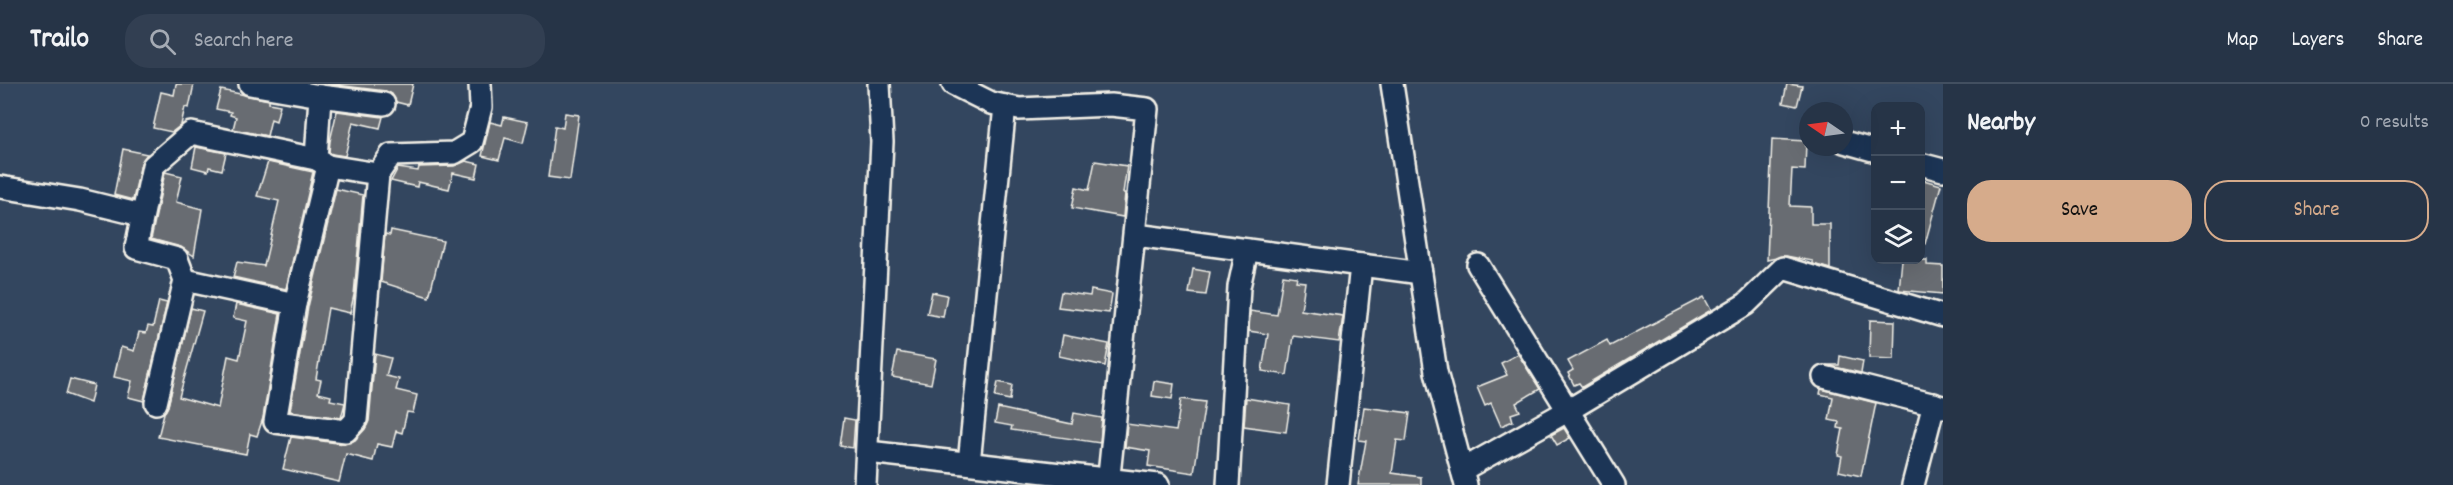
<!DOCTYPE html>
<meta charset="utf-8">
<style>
body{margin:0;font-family:Dekko,sans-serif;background:#323f52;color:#f1f3f6}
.controls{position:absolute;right:18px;top:18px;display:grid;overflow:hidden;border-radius:12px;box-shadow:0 6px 24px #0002}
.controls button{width:54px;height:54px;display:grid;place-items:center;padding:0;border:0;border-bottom:2px solid #424f60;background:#263447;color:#f1f3f6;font:30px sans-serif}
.compass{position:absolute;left:1799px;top:18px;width:54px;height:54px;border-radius:50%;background:#263447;box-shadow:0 6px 24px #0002;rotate:283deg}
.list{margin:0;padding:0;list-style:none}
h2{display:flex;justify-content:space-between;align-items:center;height:78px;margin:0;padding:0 24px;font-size:26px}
h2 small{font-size:20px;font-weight:400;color:#a4aab4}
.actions{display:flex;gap:12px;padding:18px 24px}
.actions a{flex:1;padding:14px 0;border:2px solid #d6ab8b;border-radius:24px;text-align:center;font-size:21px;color:#d6ab8b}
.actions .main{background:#d6ab8b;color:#111}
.icon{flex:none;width:33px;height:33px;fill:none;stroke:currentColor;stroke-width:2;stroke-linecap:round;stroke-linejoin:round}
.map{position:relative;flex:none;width:1943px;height:401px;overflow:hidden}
header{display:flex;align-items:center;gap:36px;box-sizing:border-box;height:84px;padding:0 30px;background:#263447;border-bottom:2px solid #424f60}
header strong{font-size:28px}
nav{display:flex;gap:33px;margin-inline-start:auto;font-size:21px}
.search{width:420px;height:54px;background:#323f52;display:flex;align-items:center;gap:15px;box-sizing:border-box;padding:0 21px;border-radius:24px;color:#a4aab4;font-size:22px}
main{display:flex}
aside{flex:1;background:#263447}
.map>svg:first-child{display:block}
</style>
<header>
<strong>Trailo</strong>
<div class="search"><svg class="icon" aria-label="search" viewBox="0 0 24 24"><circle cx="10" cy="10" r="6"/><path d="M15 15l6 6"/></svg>Search here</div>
<nav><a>Map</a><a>Layers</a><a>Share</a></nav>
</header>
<main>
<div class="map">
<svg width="1943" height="401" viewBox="0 0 1943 401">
<rect width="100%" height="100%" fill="#33465f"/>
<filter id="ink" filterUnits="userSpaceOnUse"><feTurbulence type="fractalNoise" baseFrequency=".0167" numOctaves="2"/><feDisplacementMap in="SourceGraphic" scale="12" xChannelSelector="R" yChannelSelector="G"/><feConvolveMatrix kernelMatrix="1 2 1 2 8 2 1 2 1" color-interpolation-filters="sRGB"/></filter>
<g filter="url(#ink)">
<!-- building -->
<g fill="#676c72" stroke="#f4f1e8" stroke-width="1.5">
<path d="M176 0H194L189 24 185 23 181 41 172 48 153 44 161 8 174 11Z"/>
<path d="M327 0H413L408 21 396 18 392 10 386 7Z"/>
<path d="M1787 0 1802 2 1797 22 1783 19Z"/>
<path d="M221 6 269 16V19L280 21 276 37 271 35 267 52 233 45 236 33 230 31 231 28 216 25Z"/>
<path d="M337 27 383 33 380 44 353 38 345 72 332 70 329 68 330 57Z"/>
<path d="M565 29 579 31 570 96 548 93 555 42 563 44Z"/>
<path d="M504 33 528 38 523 59 505 54 499 76 482 72 490 38 502 41Z"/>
<path d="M1772 55 1806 57 1805 86 1792 85 1790 122 1811 123V140H1830V185L1813 180V177L1786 172 1767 176Z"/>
<path d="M196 63 226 69 222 86 209 83 208 87 192 83Z"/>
<path d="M123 65 147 70 141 79 133 116 114 111Z"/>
<path d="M466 77 479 80 476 94 453 89 449 105 418 98 417 103 391 97 398 84 418 87 419 83 454 82Z"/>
<path d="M1095 77 1127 82 1123 109H1125L1123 133 1072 124 1076 103 1089 106Z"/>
<path d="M268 78 313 88 286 205 233 193 237 178 264 182 279 117 257 112Z"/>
<path d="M165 88 182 92 176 118 202 125 194 172 181 163 151 155Z"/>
<path d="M1920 95 1941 101 1925 160 1920 159Z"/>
<path d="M336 105 363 111 354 211 350 229 328 224 316 295 321 296 318 309 331 312 330 316 345 319 341 334 290 327 308 223Z"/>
<path d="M391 146 443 157 429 213 381 198 385 150 390 151Z"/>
<path d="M1902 176H1927V181L1943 182V210L1899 206Z"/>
<path d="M1193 185 1210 188 1206 211 1189 209Z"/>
<path d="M1283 191 1297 193 1296 197 1305 198 1301 226 1343 232 1339 258 1293 252 1287 291 1262 287 1268 250 1249 247 1250 227 1277 231Z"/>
<path d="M1091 206 1112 210 1109 229 1058 223 1061 208 1090 212Z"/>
<path d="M932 208 947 211 943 233 927 230Z"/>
<path d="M1704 213 1711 226 1582 303 1579 299 1574 301 1568 289 1573 286 1568 277 1607 256 1610 262Z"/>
<path d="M159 217 167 219 144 317 128 313 132 297 114 293 121 263 134 267 139 248 146 249 148 242 153 243Z"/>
<path d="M236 220 280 230 263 334 257 352 250 350 246 370 158 353 164 329 168 322 191 224 203 227 179 313 218 324 228 272 239 275 247 237 233 234Z"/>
<path d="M1870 236 1895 237 1894 275 1869 274Z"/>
<path d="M1063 251 1109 260 1105 282 1059 272Z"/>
<path d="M897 268 936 275 931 300 892 293Z"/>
<path d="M375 270 391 274 386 292 399 295 396 306 417 311 413 329 407 328 402 349 396 347 392 363 377 360 373 377 346 370 339 398 283 385 291 353 345 360 355 356 365 345 369 337Z"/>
<path d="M1518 270 1540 305 1516 319 1520 327 1511 330 1513 337 1501 342 1491 319 1485 322 1477 303 1507 291 1501 279Z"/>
<path d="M1840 272 1863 277 1861 289 1826 281H1839Z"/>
<path d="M70 295 94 301 90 319 66 310Z"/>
<path d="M1154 297 1174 300 1172 315 1152 312Z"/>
<path d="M998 298 1012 301 1010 316 995 313Z"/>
<path d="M1821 305 1876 319 1861 392 1839 387 1842 372 1838 371 1843 345 1838 344 1839 338 1829 336 1833 313 1820 310Z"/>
<path d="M1246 314 1290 321 1286 348 1244 342Z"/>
<path d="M1181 315 1205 318 1194 389 1148 382 1150 367 1125 363 1127 340 1176 347Z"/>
<path d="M1364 323 1410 329 1406 357 1397 356 1392 389 1421 393V401H1358L1366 357 1359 356Z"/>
<path d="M998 324 1072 340 1074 329 1102 334 1100 359 1011 346 1012 342 995 339Z"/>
<path d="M844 334 855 336 853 364 840 362Z"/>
<path d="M1564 344 1570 354 1557 361 1551 351Z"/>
</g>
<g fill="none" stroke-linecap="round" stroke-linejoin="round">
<!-- minor casing -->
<g stroke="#f4f1e8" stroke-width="26">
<g id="minor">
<path d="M250 0 320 12 316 75 328 82 295 220 275 338 346 347 356 336 378 90"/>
<path d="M953 0 991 19 1019 25 1111 21 1147 25 1108 401"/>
<path d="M1392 0 1436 288 1466 401"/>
<path d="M320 12 384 20"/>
<path d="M1844 58 1876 67"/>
<path d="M1920 80 1943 86"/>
<path d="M328 82 378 90 391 71 454 69 472 58 481 23 480 0"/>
<path d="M0 103 80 116 141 131"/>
<path d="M1136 151 1421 189"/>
<path d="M1478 181 1614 401"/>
<path d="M185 196 295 220"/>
<path d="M1824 293 1943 323"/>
<path d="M156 319 185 196 177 175 136 164 153 82 191 49 316 75"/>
<path d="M868 368 1158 401"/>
<path d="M969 379 1005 22"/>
<path d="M1462 386 1569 326 1746 220 1783 184 1943 232"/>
<path d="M865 401 882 58 879 0"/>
<path d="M1228 401 1239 203 1247 166"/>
<path d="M1338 401 1361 181"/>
<path d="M1913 401 1934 320"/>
</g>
</g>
<!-- minor -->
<use href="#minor" stroke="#1d3557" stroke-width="21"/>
</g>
</g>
</svg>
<div class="controls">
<button>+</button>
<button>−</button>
<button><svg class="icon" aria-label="layers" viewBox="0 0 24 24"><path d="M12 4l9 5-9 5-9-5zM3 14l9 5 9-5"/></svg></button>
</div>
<svg class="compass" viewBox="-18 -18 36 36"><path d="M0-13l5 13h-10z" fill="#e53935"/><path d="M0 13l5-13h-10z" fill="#a4aab4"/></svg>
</div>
<aside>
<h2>Nearby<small>0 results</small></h2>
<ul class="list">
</ul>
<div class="actions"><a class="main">Save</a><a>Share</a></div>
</aside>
</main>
